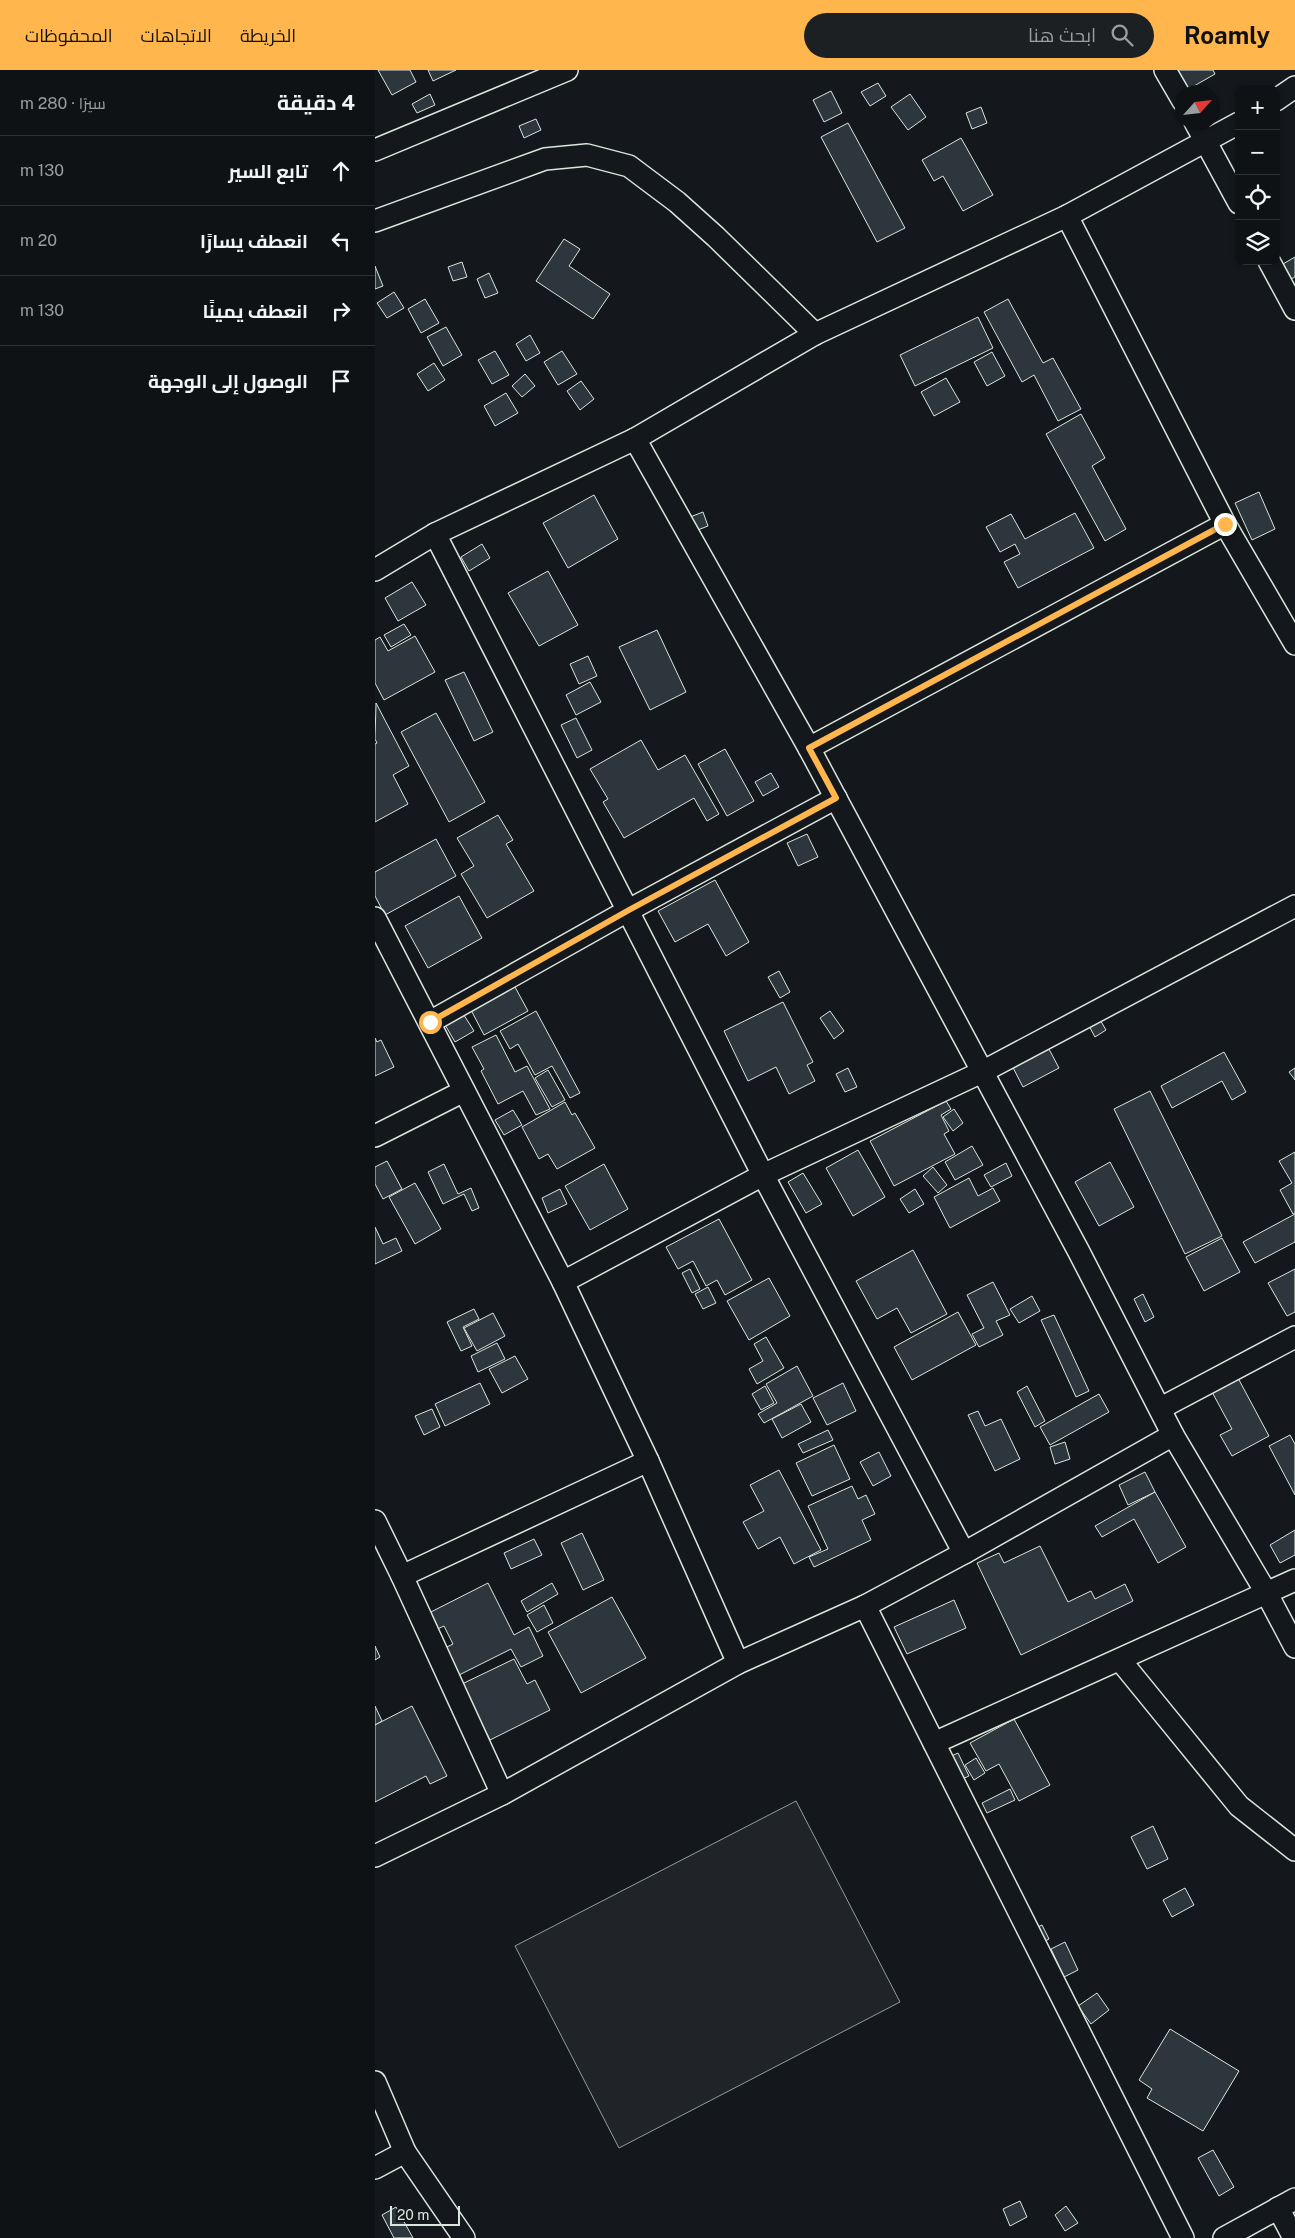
<!DOCTYPE html>
<html lang="ar">
<meta charset="utf-8">
<style>
body{margin:0;font-family:"Public Sans",Cairo,sans-serif;background:#1d2022;color:#f1f3f6;direction:rtl}
.controls{position:absolute;right:15px;top:15px;display:grid;overflow:hidden;border-radius:10px;box-shadow:0 1px 4px #0004}
.controls button{width:45px;height:45px;display:grid;place-items:center;padding:0;border:0;border-bottom:1px solid #2f3234;background:#0f1215;color:#f1f3f6;font:25px sans-serif}
.compass{position:absolute;left:800px;top:15px;width:45px;height:45px;border-radius:50%;background:#0f1215;box-shadow:0 1px 4px #0004;rotate:63deg}
.scale{position:absolute;left:15px;bottom:12px;width:70px;box-sizing:border-box;padding-left:5px;border:2px solid #d8e6dc;border-top:0;font-size:14px;line-height:18px;white-space:nowrap;color:#d8e6dc;-webkit-text-stroke:4px #14181c;paint-order:stroke}
.stop{position:absolute;width:15px;height:15px;margin:-11px;border:4px solid #ffb74d;border-radius:50%;background:#fff}
.stop.end{background:#ffb74d;border-color:#fff;box-shadow:0 1px 5px #0008}
.list{margin:0;padding:0;list-style:none}
h2{display:flex;justify-content:space-between;align-items:center;height:65px;margin:0;padding:0 20px;font-size:21px}
h2 small{font-size:16px;font-weight:400;color:#9b9ea0}
.list li{display:grid;grid-template-columns:32px 1fr auto;gap:15px;align-items:center;box-sizing:border-box;height:70px;padding:0 20px;border-top:1px solid #2f3234}
.list b{display:block;font-size:19px;white-space:nowrap}
.list em{font-size:16px;font-style:normal;color:#9b9ea0}
.icon{flex:none;width:28px;height:28px;fill:none;stroke:currentColor;stroke-width:2;stroke-linecap:round;stroke-linejoin:round}
.map{position:relative;flex:none;width:920px;height:2168px;overflow:hidden;direction:ltr}
header{display:flex;align-items:center;gap:30px;box-sizing:border-box;height:70px;padding:0 25px;background:#ffb74d;color:#111}
header strong{font-size:24px}
nav{display:flex;gap:28px;margin-inline-start:auto;font-size:18px}
.search{width:350px;height:45px;background:#1d2022;display:flex;align-items:center;gap:12px;box-sizing:border-box;padding:0 18px;border-radius:28px;color:#9b9ea0;font-size:19px}
main{display:flex}
aside{flex:1;background:#0f1215}
.map>svg:first-child{display:block}
</style>
<header>
<strong>Roamly</strong>
<div class="search"><svg class="icon" aria-label="search" viewBox="0 0 24 24"><circle cx="10" cy="10" r="6"/><path d="M15 15l6 6"/></svg>ابحث هنا</div>
<nav><a>الخريطة</a><a>الاتجاهات</a><a>المحفوظات</a></nav>
</header>
<main>
<div class="map">
<svg width="920" height="2168" viewBox="0 0 920 2168">
<rect width="100%" height="100%" fill="#14181c"/>
<!-- green -->
<path fill="#202428" stroke="#939e99" d="M421 1731 525 1932 244 2078 140 1876Z"/>
<!-- building -->
<g fill="#2c363c" stroke="#d8e6dc">
<path d="M3 0H35L41 12 17 25Z"/>
<path d="M53 0H81L58 11Z"/>
<path d="M802 0H838L840 4 812 20Z"/>
<path d="M503 13 511 26 495 36 486 22Z"/>
<path d="M456 21 467 43 449 52 438 30Z"/>
<path d="M55 24 60 35 42 43 37 34Z"/>
<path d="M535 24 551 47 533 60 516 37Z"/>
<path d="M606 37 612 53 597 59 591 43Z"/>
<path d="M161 49 166 60 149 68 144 56Z"/>
<path d="M473 53 530 158 502 172 446 67Z"/>
<path d="M586 68 618 125 588 141 568 106 559 111 547 90Z"/>
<path d="M189 169 205 179 194 196 235 224 218 249 161 211Z"/>
<path d="M920 187V207L916 209 908 194Z"/>
<path d="M87 192 92 207 78 211 73 197Z"/>
<path d="M0 196 8 216 0 219Z"/>
<path d="M114 203 123 223 110 228 102 209Z"/>
<path d="M19 222 29 238 12 248 2 233Z"/>
<path d="M50 229 64 253 46 263 33 239Z"/>
<path d="M633 229 668 293 678 288 706 339 683 351 659 305 647 312 609 242Z"/>
<path d="M603 247 618 278 540 316 525 285Z"/>
<path d="M71 257 87 285 68 296 52 267Z"/>
<path d="M155 265 165 283 151 291 141 274Z"/>
<path d="M120 281 134 305 117 314 103 290Z"/>
<path d="M187 281 202 304 183 315 169 292Z"/>
<path d="M617 282 630 306 612 316 599 292Z"/>
<path d="M59 293 70 310 53 321 42 304Z"/>
<path d="M150 304 160 316 147 327 137 316Z"/>
<path d="M571 308 585 332 559 346 546 322Z"/>
<path d="M206 311 219 329 205 340 192 321Z"/>
<path d="M131 323 143 343 120 356 109 336Z"/>
<path d="M706 344 730 388 717 396 751 459 730 471 671 364Z"/>
<path d="M884 422 900 459 877 470 860 433Z"/>
<path d="M219 425 243 469 193 498 168 453Z"/>
<path d="M328 442 333 456 315 463 310 449Z"/>
<path d="M700 443 719 478 643 518 629 492 645 484 640 474 625 482 611 457 636 444 650 469Z"/>
<path d="M107 474 115 488 94 501 86 487Z"/>
<path d="M173 501 203 555 164 576 133 523Z"/>
<path d="M37 512 51 535 23 551 10 528Z"/>
<path d="M29 554 36 565 16 577 9 565Z"/>
<path d="M282 560 311 622 275 640 244 577Z"/>
<path d="M40 566 60 602 9 630 0 613V570L5 567 13 581Z"/>
<path d="M213 586 222 606 204 614 195 594Z"/>
<path d="M89 602 118 662 99 671 70 610Z"/>
<path d="M215 612 226 632 201 645 191 625Z"/>
<path d="M1 633 34 696 18 705 33 734 0 752V674L2 673 0 669Z"/>
<path d="M61 643 110 732 74 752 26 662Z"/>
<path d="M201 648 217 680 202 688 186 655Z"/>
<path d="M266 670 283 700 310 685 344 744 332 751 319 728 249 768 228 732 233 729 215 699Z"/>
<path d="M350 679 379 731 352 746 323 694Z"/>
<path d="M396 703 404 717 388 726 380 712Z"/>
<path d="M123 745 138 770 131 774 159 821 112 848 86 804 99 796 82 768Z"/>
<path d="M432 764 443 787 423 796 412 773Z"/>
<path d="M61 769 81 806 10 845 0 826V802Z"/>
<path d="M340 810 374 872 351 886 333 854 300 872 283 841Z"/>
<path d="M84 826 107 868 53 898 30 856Z"/>
<path d="M404 901 415 922 405 928 393 907Z"/>
<path d="M140 917 153 941 109 965 96 940Z"/>
<path d="M408 932 438 992 432 995 440 1011 414 1024 401 997 373 1011 349 961Z"/>
<path d="M161 941 205 1023 195 1028 177 996 160 1005 143 974 135 979 125 961Z"/>
<path d="M455 941 469 961 459 969 445 948Z"/>
<path d="M87 942 99 961 80 972 69 953Z"/>
<path d="M724 948 731 960 720 967 713 954Z"/>
<path d="M121 965 140 1002 152 996 175 1039 161 1045 148 1021 123 1034 106 1001 109 999 97 977Z"/>
<path d="M667 966 684 998 648 1017 631 984Z"/>
<path d="M0 968 2 972 6 970 19 997 0 1006Z"/>
<path d="M849 982 871 1022 857 1030 847 1011 797 1038 786 1016Z"/>
<path d="M473 998 482 1017 470 1022 461 1004Z"/>
<path d="M920 998V1010L914 1002Z"/>
<path d="M173 1000 190 1030 177 1037 160 1008Z"/>
<path d="M775 1021 847 1166 810 1184 739 1039Z"/>
<path d="M571 1031 576 1039 566 1045 574 1061 569 1064 580 1084 519 1116 495 1071Z"/>
<path d="M190 1032 197 1045 200 1043 220 1078 182 1099 173 1084 164 1089 147 1057Z"/>
<path d="M579 1039 588 1053 578 1061 568 1047Z"/>
<path d="M138 1040 147 1055 129 1065 120 1050Z"/>
<path d="M597 1076 608 1095 580 1110 570 1092Z"/>
<path d="M483 1080 510 1127 478 1146 451 1098Z"/>
<path d="M920 1082V1143L918 1144 905 1120 917 1113 904 1091Z"/>
<path d="M12 1091 27 1119 8 1129 0 1114V1097Z"/>
<path d="M735 1092 759 1137 724 1156 700 1112Z"/>
<path d="M631 1093 637 1106 616 1117 609 1105Z"/>
<path d="M69 1094 83 1124 96 1118 104 1138 97 1141 89 1124 68 1134 53 1102Z"/>
<path d="M229 1094 253 1139 215 1160 190 1116Z"/>
<path d="M558 1097 572 1115 563 1123 548 1106Z"/>
<path d="M428 1103 447 1134 431 1143 413 1112Z"/>
<path d="M594 1108 603 1126 618 1118 625 1131 575 1158 559 1127Z"/>
<path d="M40 1113 66 1159 40 1174 14 1127Z"/>
<path d="M185 1119 192 1134 173 1143 167 1128Z"/>
<path d="M540 1119 549 1134 534 1143 525 1129Z"/>
<path d="M920 1144V1172L880 1193 868 1172Z"/>
<path d="M344 1149 377 1210 350 1225 342 1210 331 1216 318 1191 303 1199 291 1177Z"/>
<path d="M0 1157 8 1174 21 1168 27 1181 0 1194Z"/>
<path d="M847 1168 865 1202 829 1221 811 1187Z"/>
<path d="M538 1180 572 1244 536 1263 522 1238 502 1249 481 1211Z"/>
<path d="M315 1199 325 1219 317 1223 307 1203Z"/>
<path d="M920 1199V1242L912 1246 893 1213Z"/>
<path d="M394 1208 415 1246 374 1270 352 1231Z"/>
<path d="M618 1212 635 1245 621 1251 628 1265 604 1277 597 1264 609 1258 592 1225Z"/>
<path d="M333 1217 341 1233 328 1239 320 1224Z"/>
<path d="M768 1224 779 1247 770 1252 759 1229Z"/>
<path d="M657 1226 665 1241 644 1253 635 1239Z"/>
<path d="M99 1239 104 1249 88 1257 97 1276 86 1281 72 1252Z"/>
<path d="M583 1242 601 1275 537 1310 519 1277Z"/>
<path d="M118 1243 130 1266 102 1281 89 1258Z"/>
<path d="M679 1245 714 1321 701 1327 666 1250Z"/>
<path d="M391 1267 409 1298 382 1314 374 1299 388 1291 379 1274Z"/>
<path d="M122 1273 130 1289 103 1302 96 1286Z"/>
<path d="M140 1286 153 1309 127 1323 114 1299Z"/>
<path d="M422 1296 438 1326 389 1353 383 1344 402 1333 391 1314Z"/>
<path d="M863 1308 894 1366 857 1386 845 1365 857 1359 837 1322Z"/>
<path d="M105 1313 115 1334 70 1356 60 1334Z"/>
<path d="M468 1313 481 1341 452 1355 438 1328Z"/>
<path d="M390 1316 399 1333 386 1340 377 1324Z"/>
<path d="M652 1316 670 1351 660 1357 642 1322Z"/>
<path d="M724 1324 734 1342 675 1375 665 1357Z"/>
<path d="M426 1334 436 1352 407 1368 397 1349Z"/>
<path d="M57 1339 65 1357 49 1365 40 1346Z"/>
<path d="M603 1341 610 1356 626 1349 645 1389 620 1401 593 1345Z"/>
<path d="M453 1360 458 1370 428 1383 423 1374Z"/>
<path d="M915 1365 920 1374V1425L894 1376Z"/>
<path d="M690 1372 695 1389 680 1394 675 1377Z"/>
<path d="M459 1375 475 1409 437 1426 421 1393Z"/>
<path d="M504 1382 516 1406 498 1416 485 1392Z"/>
<path d="M404 1400 446 1480 419 1494 405 1467 383 1479 368 1452 389 1441 375 1415Z"/>
<path d="M770 1402 780 1422 753 1435 744 1415Z"/>
<path d="M477 1416 483 1429 491 1425 500 1444 487 1450 496 1470 439 1497 434 1487 453 1479 433 1436Z"/>
<path d="M780 1422 811 1477 783 1493 759 1449 727 1467 720 1456Z"/>
<path d="M920 1460V1485L905 1493 895 1475Z"/>
<path d="M207 1463 229 1510 208 1520 186 1473Z"/>
<path d="M159 1469 167 1485 136 1499 129 1483Z"/>
<path d="M665 1476 693 1532 716 1521 720 1529 750 1514 758 1531 646 1585 602 1493 624 1483 629 1493Z"/>
<path d="M113 1513 139 1565 154 1557 168 1586 146 1597 136 1579 84 1605 70 1578 78 1574 69 1556 58 1561 50 1545Z"/>
<path d="M177 1513 183 1524 152 1542 146 1531Z"/>
<path d="M237 1527 271 1588 206 1623 173 1562Z"/>
<path d="M579 1530 591 1558 532 1584 519 1557Z"/>
<path d="M169 1535 178 1553 162 1562 152 1545Z"/>
<path d="M0 1576 5 1587 0 1590Z"/>
<path d="M139 1589 152 1614 160 1610 175 1640 115 1670 87 1614Z"/>
<path d="M0 1636 7 1651 0 1655Z"/>
<path d="M37 1636 72 1706 55 1714 51 1706 0 1732V1655Z"/>
<path d="M639 1649 675 1715 644 1731 624 1694 611 1701 595 1673Z"/>
<path d="M583 1683 594 1706 578 1713 568 1690Z"/>
<path d="M601 1688 610 1703 599 1710 590 1695Z"/>
<path d="M635 1719 640 1730 612 1743 607 1733Z"/>
<path d="M778 1756 793 1789 772 1799 756 1767Z"/>
<path d="M810 1818 819 1835 797 1847 788 1830Z"/>
<path d="M667 1855 674 1869 662 1875 655 1861Z"/>
<path d="M690 1872 703 1900 689 1907 676 1879Z"/>
<path d="M722 1923 734 1940 716 1954 703 1936Z"/>
<path d="M795 1959 864 2001 828 2061 772 2028 777 2019 764 2010Z"/>
<path d="M838 2080 859 2117 844 2126 823 2088Z"/>
<path d="M645 2131 652 2147 635 2156 628 2139Z"/>
<path d="M691 2136 703 2153 690 2161 680 2145Z"/>
<path d="M21 2137 38 2168H19L7 2145Z"/>
</g>
<g fill="none" stroke-linecap="round" stroke-linejoin="round">
<!-- street casing -->
<g stroke="#d8e6dc" stroke-width="24">
<g id="street">
<path d="M790 0 808 31"/>
<path d="M901 30 920 17"/>
<path d="M820 52 864 133"/>
<path d="M0 80 192 0"/>
<path d="M692 146 850 454 920 574"/>
<path d="M0 151 170 89 212 85 254 96 302 132 341 167 440 264"/>
<path d="M894 191 920 239"/>
<path d="M260 369 434 678 704 1182 798 1365 892 1524 920 1577"/>
<path d="M60 464 388 1105 589 1483"/>
<path d="M0 500 60 464 260 369 440 264 692 146 864 53"/>
<path d="M434 678 850 454"/>
<path d="M0 848 188 1212 273 1391 363 1593"/>
<path d="M55 952 254 840 461 728"/>
<path d="M0 1066 89 1021"/>
<path d="M188 1212 388 1105 607 1002 920 836"/>
<path d="M786 1338 920 1267"/>
<path d="M0 1451 27 1506 127 1724"/>
<path d="M27 1506 273 1391"/>
<path d="M490 1536 808 2168"/>
<path d="M745 1590 864 1736 920 1780"/>
<path d="M559 1673 920 1510"/>
<path d="M0 1786 127 1724 363 1593 490 1536 589 1483 798 1365"/>
<path d="M0 2012 30 2082 89 2168"/>
<path d="M0 2098 30 2082"/>
<path d="M903 2138 919 2168"/>
<path d="M849 2168 920 2129"/>
</g>
</g>
<!-- street -->
<use href="#street" stroke="#14181c" stroke-width="21"/>
</g>
<g fill="none" stroke-linecap="round" stroke-linejoin="round">
<!-- route -->
<path stroke="#ffb74d" stroke-width="6" d="M55 952 254 840 461 728 434 678 850 454"/>
</g>
</svg>
<div class="controls">
<button>+</button>
<button>−</button>
<button><svg class="icon" aria-label="locate" viewBox="0 0 24 24"><circle cx="12" cy="12" r="6"/><path d="M12 2v4M12 18v4M2 12h4M18 12h4"/></svg></button>
<button><svg class="icon" aria-label="layers" viewBox="0 0 24 24"><path d="M12 4l9 5-9 5-9-5zM3 14l9 5 9-5"/></svg></button>
</div>
<svg class="compass" viewBox="-18 -18 36 36"><path d="M0-13l5 13h-10z" fill="#e53935"/><path d="M0 13l5-13h-10z" fill="#9b9ea0"/></svg>
<div class="scale">20 m</div>
<div class="stop" style="left:55px;top:952px"></div>
<div class="stop end" style="left:850px;top:454px"></div>
</div>
<aside>
<h2>4 دقيقة<small>سيرًا · 280 m</small></h2>
<ul class="list">
<li><svg class="icon" aria-label="ahead" viewBox="0 0 24 24"><path d="M12 20V5M6 11l6-6 6 6"/></svg><div><b>تابع السير</b></div><em>130 m</em></li>
<li><svg class="icon" aria-label="left" viewBox="0 0 24 24"><path d="M17 20v-9H6M10 6l-5 5 5 5"/></svg><div><b>انعطف يسارًا</b></div><em>20 m</em></li>
<li><svg class="icon" aria-label="right" viewBox="0 0 24 24"><path d="M7 20v-9h11M14 6l5 5-5 5"/></svg><div><b>انعطف يمينًا</b></div><em>130 m</em></li>
<li><svg class="icon" aria-label="arrive" viewBox="0 0 24 24"><path d="M6 21V4h12l-3 4 3 4H6"/></svg><div><b>الوصول إلى الوجهة</b></div></li>
</ul>
</aside>
</main>
